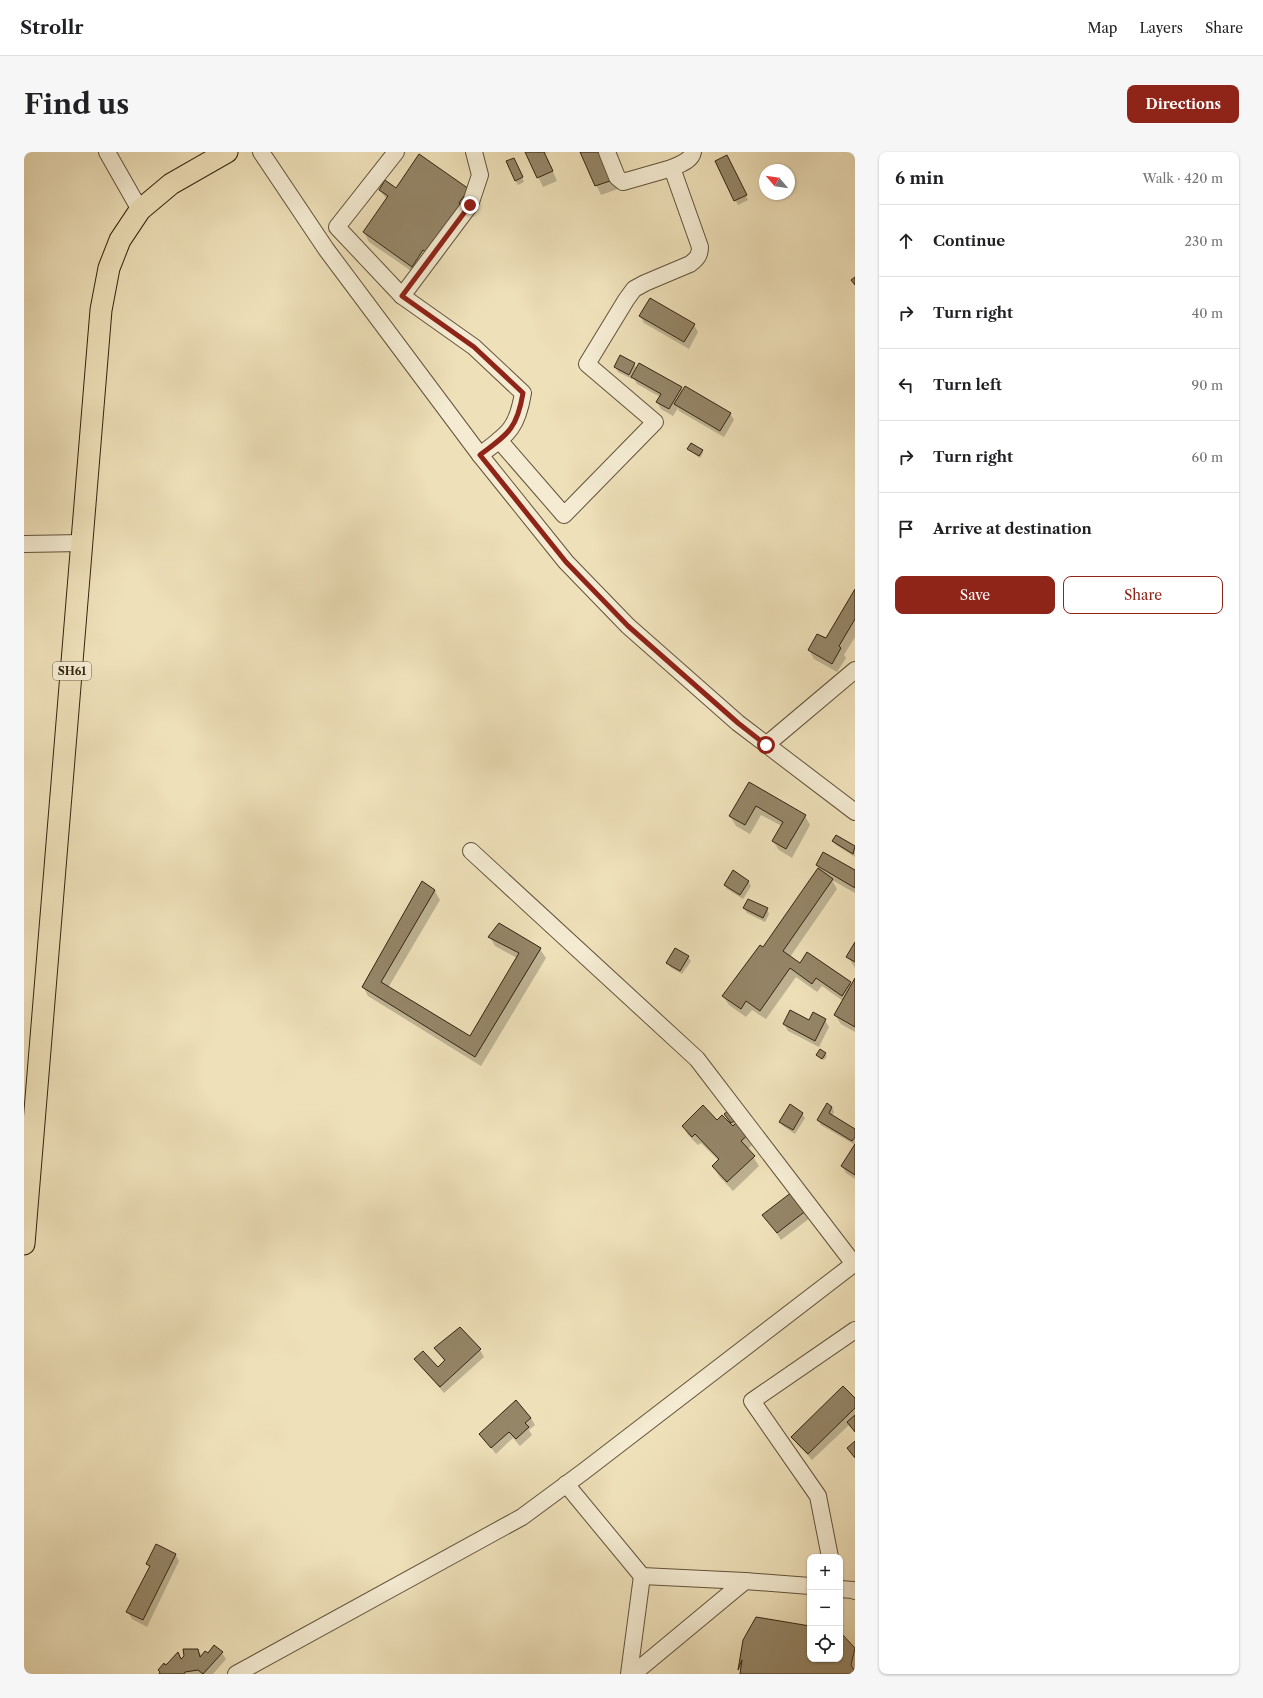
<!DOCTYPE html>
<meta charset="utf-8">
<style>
body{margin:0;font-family:"Libre Caslon Text",serif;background:#f6f6f6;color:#202124}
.controls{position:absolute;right:12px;bottom:12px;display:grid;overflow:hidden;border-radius:8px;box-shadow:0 1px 3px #0004}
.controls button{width:36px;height:36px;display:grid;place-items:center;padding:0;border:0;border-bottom:1px solid #e0e0e0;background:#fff;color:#202124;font:20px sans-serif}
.compass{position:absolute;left:735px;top:12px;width:36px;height:36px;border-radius:50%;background:#fff;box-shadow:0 1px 3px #0004;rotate:299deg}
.stop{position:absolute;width:12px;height:12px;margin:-9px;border:3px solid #8f2418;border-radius:50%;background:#fff}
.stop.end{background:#8f2418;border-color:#fff;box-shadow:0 1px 4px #0008}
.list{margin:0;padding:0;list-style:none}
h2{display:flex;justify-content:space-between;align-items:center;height:52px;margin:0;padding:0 16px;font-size:17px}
h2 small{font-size:13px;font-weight:400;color:#757577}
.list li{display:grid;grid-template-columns:26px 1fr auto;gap:12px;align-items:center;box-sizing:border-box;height:72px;padding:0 16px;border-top:1px solid #e0e0e0}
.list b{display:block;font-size:15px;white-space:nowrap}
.list em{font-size:13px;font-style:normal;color:#757577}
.actions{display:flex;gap:8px;padding:12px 16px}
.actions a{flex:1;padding:9px 0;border:1px solid #8f2418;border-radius:8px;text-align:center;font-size:14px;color:#8f2418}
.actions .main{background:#8f2418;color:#fff}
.icon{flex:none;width:22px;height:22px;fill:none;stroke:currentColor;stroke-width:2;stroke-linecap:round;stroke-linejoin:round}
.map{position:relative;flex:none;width:831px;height:1522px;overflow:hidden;border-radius:8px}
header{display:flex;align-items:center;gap:24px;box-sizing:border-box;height:56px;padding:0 20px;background:#fff;border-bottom:1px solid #e0e0e0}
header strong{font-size:19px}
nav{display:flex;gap:22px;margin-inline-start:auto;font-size:14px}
.intro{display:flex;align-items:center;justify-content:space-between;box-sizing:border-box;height:96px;padding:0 24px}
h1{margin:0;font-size:28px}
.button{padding:10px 18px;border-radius:8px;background:#8f2418;color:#fff;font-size:14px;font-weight:700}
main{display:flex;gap:24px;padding:0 24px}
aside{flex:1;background:#fff;border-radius:8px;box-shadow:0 1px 3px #0004}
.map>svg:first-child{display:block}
</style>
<header>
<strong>Strollr</strong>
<nav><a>Map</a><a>Layers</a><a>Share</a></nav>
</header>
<div class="intro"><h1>Find us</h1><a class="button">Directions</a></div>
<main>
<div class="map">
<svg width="831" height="1522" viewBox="0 0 831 1522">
<rect width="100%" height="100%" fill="#eee0b9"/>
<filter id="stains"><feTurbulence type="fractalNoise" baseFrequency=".005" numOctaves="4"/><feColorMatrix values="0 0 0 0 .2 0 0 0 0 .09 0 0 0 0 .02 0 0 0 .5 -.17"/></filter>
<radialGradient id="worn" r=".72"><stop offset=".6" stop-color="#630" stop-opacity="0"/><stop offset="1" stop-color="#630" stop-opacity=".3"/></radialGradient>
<!-- shadow -->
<g fill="#0003">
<path d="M502 0H525L521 1 533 29 519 35Z"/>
<path d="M557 0H580L594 37 577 43Z"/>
<path d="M705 9 724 48 714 53 692 10Z"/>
<path d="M492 11 500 30 494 33 491 28Z"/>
<path d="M356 38H445L446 65 413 113 405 107 393 123 345 90 340 80 363 48Z"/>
<path d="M616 164 670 173 674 180 665 197 620 171Z"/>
<path d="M610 212 613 217 657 236 659 238 706 261 710 268 700 285 655 259 654 256 649 264 637 257 633 250 636 245 613 232 609 225 608 227 594 220 591 215Z"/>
<path d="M664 297 678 299 679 301 676 306Z"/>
<path d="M831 439V485L820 503 822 506 813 520 790 507 785 498 802 488Z"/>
<path d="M725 631 781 664 786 673 768 706 755 698 749 689 758 674 737 663 726 682 712 674 706 664Z"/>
<path d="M812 684 831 696V705L812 693 809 689Z"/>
<path d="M793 713 831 719V741L808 728 813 737 766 805 776 812 826 831 828 834 831 828V880L817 872 811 863 819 849 798 834 793 840 772 825 742 867 728 858 722 865 705 853 699 844 739 796 795 717Z"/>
<path d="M724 729 727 734 719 747 703 737 701 733Z"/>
<path d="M399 730 411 739 416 748 364 836 446 886 493 806 471 794 466 785 516 797 522 806 457 914 344 844 339 835Z"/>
<path d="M720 756 743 757 745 762 741 770 723 761Z"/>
<path d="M831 792V816L824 805Z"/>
<path d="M664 805 667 809 658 822 646 815 644 811Z"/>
<path d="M801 868 805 875 795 895 764 879 760 872Z"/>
<path d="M796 899 803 904 800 908 795 905Z"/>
<path d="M808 955 810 960 808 964 831 978V993L797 973 794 968Z"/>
<path d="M701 962 726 981 731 990 724 997 735 1014 709 1039 695 1024 689 1014 695 1009 677 991 674 993 664 983 659 974 693 969 712 977Z"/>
<path d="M778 962 781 966 771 982 759 974 756 970Z"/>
<path d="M831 993V1027L822 1021 818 1014Z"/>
<path d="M768 1041 786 1066 757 1088 740 1063Z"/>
<path d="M411 1196 456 1198 460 1205 420 1241 396 1214 392 1207 414 1216 421 1210Z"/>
<path d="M831 1248V1279L825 1273 788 1308 773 1292 769 1285Z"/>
<path d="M507 1266 511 1273 505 1278 508 1283 496 1294 489 1286 472 1302 456 1282Z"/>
<path d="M151 1402 155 1409 123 1475 108 1467 104 1460 126 1416 124 1412Z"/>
<path d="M730 1472 786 1475V1507H816V1481L831 1498V1522H717L715 1516 720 1488 725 1476Z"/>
<path d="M174 1498 178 1505 198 1501 202 1507 189 1522H136L135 1518 157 1508Z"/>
</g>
<!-- building -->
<g fill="#958668" stroke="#342410">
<path d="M501 0H520L529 19 513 26Z"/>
<path d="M556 0H579L589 28 571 34Z"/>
<path d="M395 2 445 37 435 51 441 55 407 104 399 98 388 115 339 80 364 44 355 38 361 28 372 36Z"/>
<path d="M703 3 723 43 710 49 691 9Z"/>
<path d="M490 6 499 25 491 29 482 9Z"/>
<path d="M831 125V133L827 128Z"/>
<path d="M626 146 671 172 660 190 615 164Z"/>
<path d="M596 203 611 211 605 223 590 215Z"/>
<path d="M615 211 658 235 645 257 632 250 637 242 607 225Z"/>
<path d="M661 234 707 261 696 279 650 252Z"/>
<path d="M667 291 679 298 675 304 663 297Z"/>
<path d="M831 437V467L815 494 817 496 808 512 784 498 793 482 802 486Z"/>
<path d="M725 630 782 663 762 697 748 689 759 670 732 654 721 673 705 664Z"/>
<path d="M812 683 831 694 829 702 808 689Z"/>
<path d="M799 700 831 718V736L792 713Z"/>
<path d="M794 716 809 727 759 799 776 811 783 800 827 830 818 844 792 826 788 832 766 816 736 859 722 849 717 857 698 844 736 793 739 795Z"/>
<path d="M709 718 725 729 716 743 700 733Z"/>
<path d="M398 729 411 738 357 830 446 884 495 801 464 785 475 771 517 796 451 905 338 835Z"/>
<path d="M724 747 744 756 739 766 719 756Z"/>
<path d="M831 790V810L822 805Z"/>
<path d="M651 796 665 804 656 819 642 811Z"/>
<path d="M831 826V875L810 863Z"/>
<path d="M766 858 785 868 789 860 802 867 791 889 759 872Z"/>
<path d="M796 897 802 901 798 907 792 903Z"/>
<path d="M803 951 808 955 805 961 831 977V985L828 989 793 968Z"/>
<path d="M766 952 779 961 769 978 755 970Z"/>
<path d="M679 953 693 968 698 963 709 974 715 968 727 980 717 989 731 1004 703 1030 688 1014 695 1007 671 982 668 985 658 974Z"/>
<path d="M708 956 715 966 707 971 700 962Z"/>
<path d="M831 992V1023L817 1014Z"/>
<path d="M768 1040 783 1058 753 1081 738 1063Z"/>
<path d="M436 1175 457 1197 416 1235 390 1207 399 1199 414 1215 421 1208 410 1196Z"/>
<path d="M819 1234 831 1246V1256L784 1302 767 1285Z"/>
<path d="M492 1248 507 1266 501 1271 505 1275 492 1287 485 1280 467 1296 455 1282Z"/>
<path d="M831 1263V1280L823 1270Z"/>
<path d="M831 1289V1306L823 1296Z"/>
<path d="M132 1392 152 1402 119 1468 102 1460 126 1414 122 1412Z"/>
<path d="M732 1465 786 1474V1507H816V1480L831 1496 827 1513 830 1518V1522H716L718 1508 714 1518 719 1488Z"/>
<path d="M190 1493 199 1500 179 1522 174 1518 161 1520 160 1522H135L136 1520 134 1518 140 1511 141 1513 143 1512 154 1500 157 1507 160 1504 159 1497H174L176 1505 181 1499 184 1501Z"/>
</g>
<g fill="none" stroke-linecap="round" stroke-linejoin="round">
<!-- minor casing -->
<g stroke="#62533a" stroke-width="18">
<g id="minor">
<path d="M83 0 116 58"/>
<path d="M237 0 302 97 456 303 542 410 604 474 714 571 831 660"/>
<path d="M372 0 313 75 378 144"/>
<path d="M450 0 456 23 446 53 378 144 450 195 499 241C493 277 484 282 456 303"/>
<path d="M583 0 593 25 599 30 648 16"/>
<path d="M475 288 540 363 631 270 563 212 602 148 610 137 621 131 666 112C673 107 676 103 676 95L648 16C656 12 667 9 669 0"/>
<path d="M0 392 58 391"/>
<path d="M742 593 831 518"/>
<path d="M447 699 673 907 830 1112"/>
<path d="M542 1332 618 1424 721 1429 786 1434"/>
<path d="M806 1405 794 1344 728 1249 831 1178"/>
<path d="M816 1437 829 1438 831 1439"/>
<path d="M212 1522 498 1365 559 1320 831 1111"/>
<path d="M605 1522 618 1424"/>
<path d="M609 1522 721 1429"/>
</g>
</g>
<!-- major casing -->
<g stroke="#342410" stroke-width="23">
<path id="major" d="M0 1092 77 158 85 116 96 88 116 58 147 32 203 0"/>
</g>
<!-- minor -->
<use href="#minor" stroke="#f4ebd2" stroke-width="16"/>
<!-- major -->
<use href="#major" stroke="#eee0b9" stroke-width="21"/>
</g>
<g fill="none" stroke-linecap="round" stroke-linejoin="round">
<!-- route -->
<path stroke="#8f2418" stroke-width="5" d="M446 53 378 144 450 195 499 241C493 277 484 282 456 303L542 410 604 474 714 571 742 593"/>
</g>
<g text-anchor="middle" stroke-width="3" stroke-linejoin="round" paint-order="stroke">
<!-- shield labels -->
<rect fill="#f4ebd2" stroke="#6e604a" stroke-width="1" x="29" y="510" width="38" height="18" rx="3"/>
<g font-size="11" font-weight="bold" fill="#342410">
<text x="48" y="523">SH61</text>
</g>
</g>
<rect width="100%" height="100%" filter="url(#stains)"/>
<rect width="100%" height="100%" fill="url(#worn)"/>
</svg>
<div class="controls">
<button>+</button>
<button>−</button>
<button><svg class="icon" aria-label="locate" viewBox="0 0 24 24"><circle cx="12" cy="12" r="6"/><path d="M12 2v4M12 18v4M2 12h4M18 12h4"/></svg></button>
</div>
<svg class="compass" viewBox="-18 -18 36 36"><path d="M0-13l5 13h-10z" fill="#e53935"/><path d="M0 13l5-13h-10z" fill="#757577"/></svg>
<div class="stop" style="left:742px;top:593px"></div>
<div class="stop end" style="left:446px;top:53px"></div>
</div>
<aside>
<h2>6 min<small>Walk · 420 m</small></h2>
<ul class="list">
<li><svg class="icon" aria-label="ahead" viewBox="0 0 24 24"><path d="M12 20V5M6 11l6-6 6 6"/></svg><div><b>Continue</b></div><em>230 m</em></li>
<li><svg class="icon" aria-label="right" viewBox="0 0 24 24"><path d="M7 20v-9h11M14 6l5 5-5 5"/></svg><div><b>Turn right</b></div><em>40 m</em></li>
<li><svg class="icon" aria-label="left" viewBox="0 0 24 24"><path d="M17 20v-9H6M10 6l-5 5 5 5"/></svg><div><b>Turn left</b></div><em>90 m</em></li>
<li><svg class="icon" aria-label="right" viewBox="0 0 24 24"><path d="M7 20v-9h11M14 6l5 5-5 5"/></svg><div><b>Turn right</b></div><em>60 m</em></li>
<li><svg class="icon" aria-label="arrive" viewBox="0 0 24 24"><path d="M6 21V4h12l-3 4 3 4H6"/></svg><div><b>Arrive at destination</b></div></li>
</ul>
<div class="actions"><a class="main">Save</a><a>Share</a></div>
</aside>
</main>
